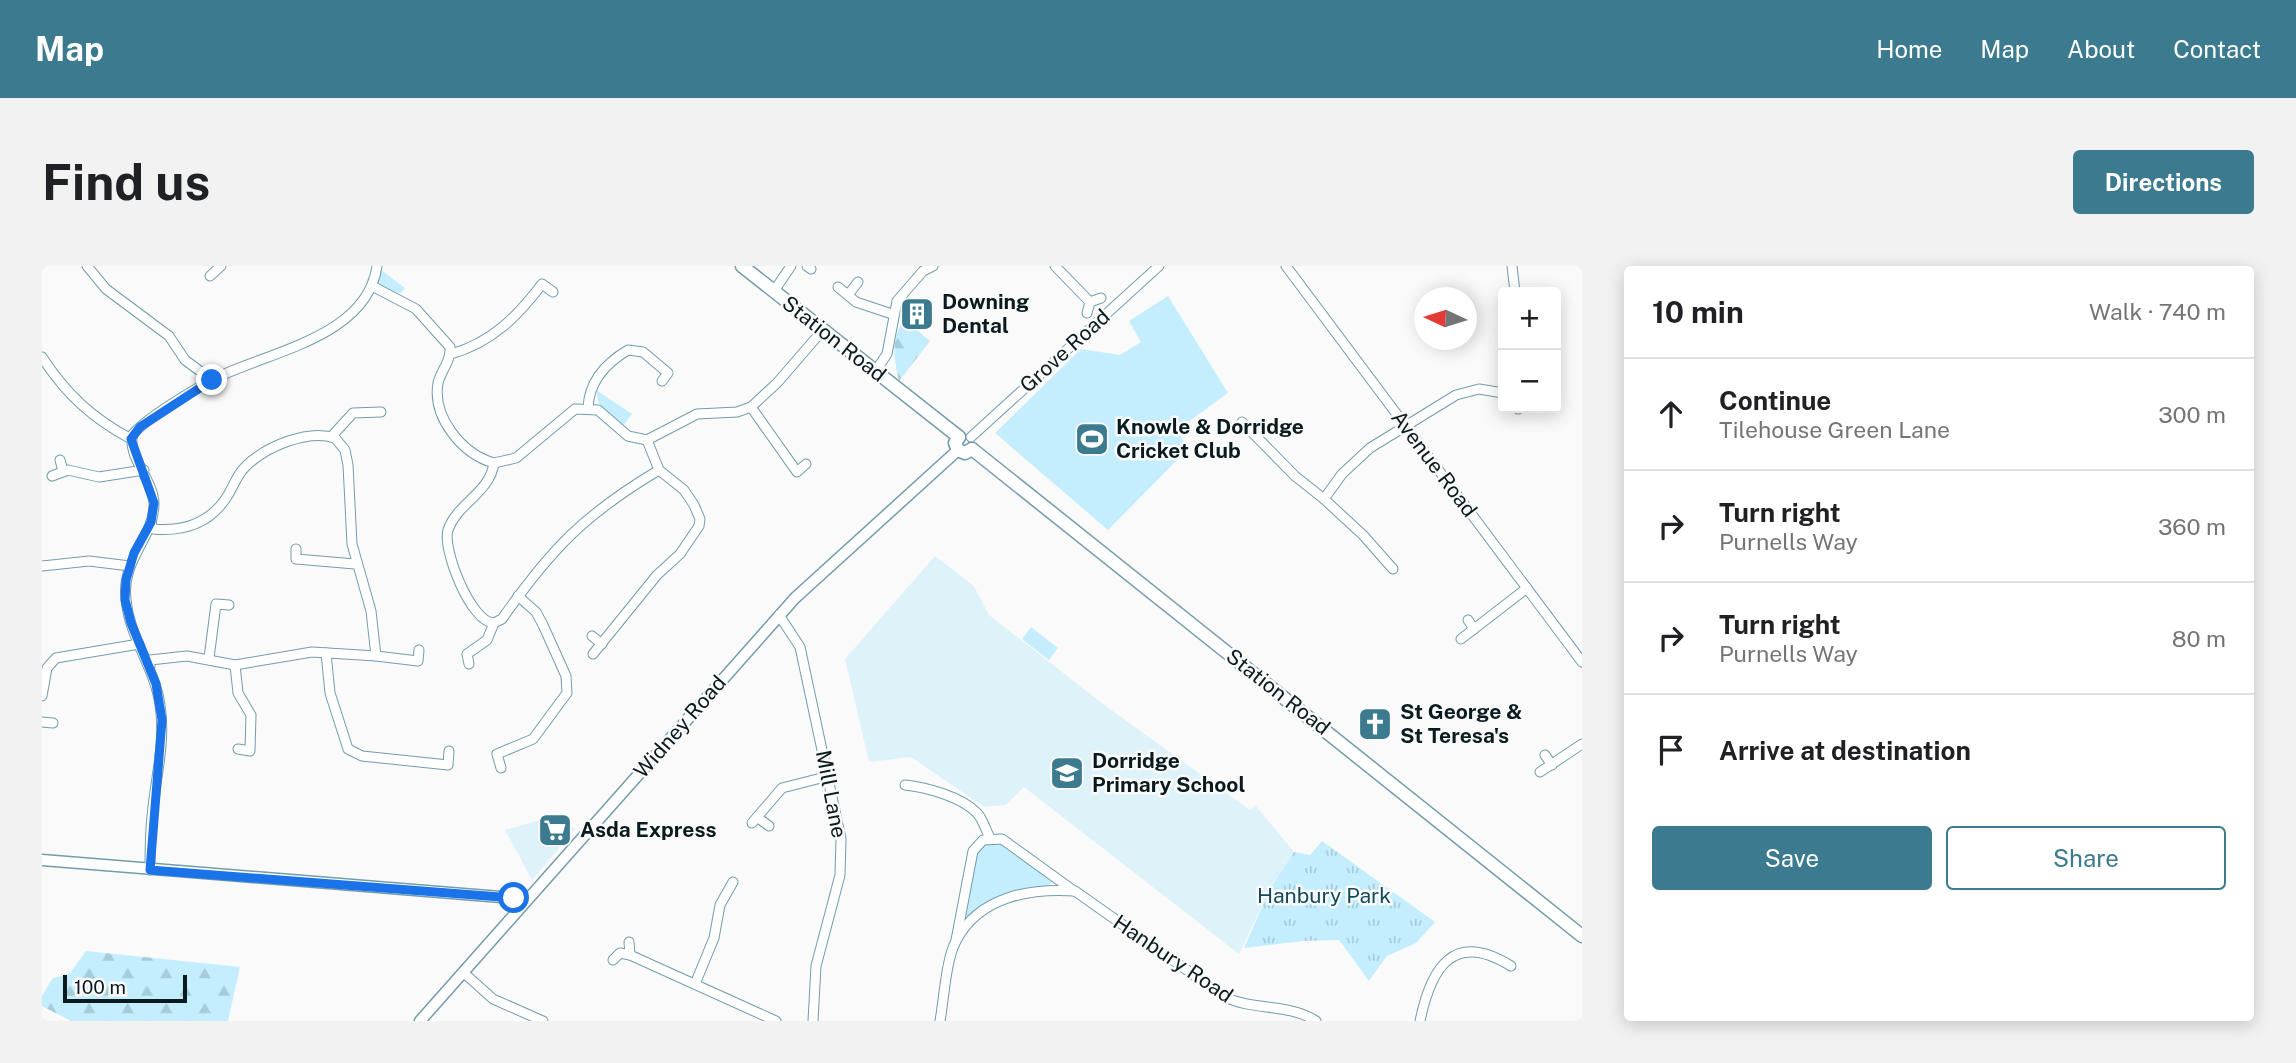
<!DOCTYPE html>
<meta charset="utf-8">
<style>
body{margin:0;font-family:"Public Sans",sans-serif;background:#f2f2f2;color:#202124}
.controls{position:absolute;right:21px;top:21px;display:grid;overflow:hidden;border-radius:7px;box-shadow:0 4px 18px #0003}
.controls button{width:63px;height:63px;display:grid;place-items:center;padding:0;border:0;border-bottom:2px solid #e0e0e0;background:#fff;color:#202124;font:35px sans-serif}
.compass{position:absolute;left:1372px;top:21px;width:63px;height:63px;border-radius:50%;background:#fff;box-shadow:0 4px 18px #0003;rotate:274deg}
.scale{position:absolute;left:21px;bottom:18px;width:124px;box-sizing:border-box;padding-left:7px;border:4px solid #0a1b20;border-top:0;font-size:19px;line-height:24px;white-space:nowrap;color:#0a1b20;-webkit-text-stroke:5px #fafafa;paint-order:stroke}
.stop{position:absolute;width:21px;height:21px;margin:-16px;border:5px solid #1a73e8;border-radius:50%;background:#fff}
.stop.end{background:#1a73e8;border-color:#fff;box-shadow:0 2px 7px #0008}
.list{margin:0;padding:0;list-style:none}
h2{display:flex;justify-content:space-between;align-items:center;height:91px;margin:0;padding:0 28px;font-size:30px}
h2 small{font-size:23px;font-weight:400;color:#757577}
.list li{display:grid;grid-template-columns:46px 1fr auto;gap:21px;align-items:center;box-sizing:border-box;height:112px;padding:0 28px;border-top:2px solid #e0e0e0}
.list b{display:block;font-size:26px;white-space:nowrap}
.list p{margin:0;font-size:23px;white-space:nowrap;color:#757577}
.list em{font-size:23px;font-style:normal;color:#757577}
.actions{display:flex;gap:14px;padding:21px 28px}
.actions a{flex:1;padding:16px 0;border:2px solid #3b7a8f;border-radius:7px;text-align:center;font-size:24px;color:#3b7a8f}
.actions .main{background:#3b7a8f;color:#fff}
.icon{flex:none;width:38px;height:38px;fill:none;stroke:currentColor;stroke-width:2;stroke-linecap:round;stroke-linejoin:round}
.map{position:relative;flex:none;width:1540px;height:755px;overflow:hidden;border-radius:7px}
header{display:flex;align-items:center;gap:42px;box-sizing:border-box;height:98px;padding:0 35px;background:#3b7a8f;color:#fff}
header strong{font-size:33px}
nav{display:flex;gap:38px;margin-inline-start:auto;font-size:24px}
.intro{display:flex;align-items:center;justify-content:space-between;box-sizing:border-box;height:168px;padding:0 42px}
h1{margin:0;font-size:49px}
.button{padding:18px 32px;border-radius:7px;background:#3b7a8f;color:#fff;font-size:24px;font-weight:700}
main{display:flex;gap:42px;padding:0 42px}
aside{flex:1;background:#fff;border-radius:7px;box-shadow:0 4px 18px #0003}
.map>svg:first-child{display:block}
</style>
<header>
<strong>Map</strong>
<nav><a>Home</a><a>Map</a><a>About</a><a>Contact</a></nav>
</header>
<div class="intro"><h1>Find us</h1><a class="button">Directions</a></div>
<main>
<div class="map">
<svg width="1540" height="755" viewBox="0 0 1540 755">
<defs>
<pattern id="forest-firs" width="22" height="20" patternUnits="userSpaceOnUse" patternTransform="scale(1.75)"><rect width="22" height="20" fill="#c4eefe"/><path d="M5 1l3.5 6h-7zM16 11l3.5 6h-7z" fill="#a7ccd9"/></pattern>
<pattern id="park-tufts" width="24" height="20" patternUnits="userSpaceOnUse" patternTransform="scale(1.75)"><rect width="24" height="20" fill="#c4eefe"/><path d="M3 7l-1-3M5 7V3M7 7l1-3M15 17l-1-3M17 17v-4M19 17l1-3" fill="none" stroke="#a7ccd9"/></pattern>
</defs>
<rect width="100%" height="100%" fill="#fafafa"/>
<!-- built -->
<g fill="#def2fa">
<path d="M893 290 932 320 947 349 1061 438 1208 544 1213 539 1252 586 1228 623 1197 688 982 521 964 539 942 541 869 491 827 496 803 393Z"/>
<path d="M516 549 533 563 490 614 463 564Z"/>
</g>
<!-- grass -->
<g fill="#c4eefe">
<path d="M332 3H338L363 22 359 27 336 23 324 15Z"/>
<path d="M1126 30 1186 127 1135 164 1146 183 1066 264 953 167 1039 83 1078 89 1099 76 1087 55Z"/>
<path d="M554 124 590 148 582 159 557 138Z"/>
<path d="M989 361 1016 382 1007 394 980 373Z"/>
<path d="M958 575 1010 612 1011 616 1004 620 961 629 926 651 922 648 933 588 942 577Z"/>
</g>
<!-- forest -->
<g fill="url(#forest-firs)">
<path d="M863 54 888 75 857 115C852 96 848 69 863 54Z"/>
<path d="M44 685 198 701 186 755H29L0 740V730L10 713 28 707Z"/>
</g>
<!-- park -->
<path fill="url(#park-tufts)" d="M1280 575 1393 656 1374 677 1345 690 1327 715 1297 674 1261 675 1202 682 1228 623 1252 586 1268 589Z"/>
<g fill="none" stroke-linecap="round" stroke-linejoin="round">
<!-- minor casing -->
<g stroke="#739cab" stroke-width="11">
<g id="minor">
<path d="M45 0 64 23 127 70 143 94 170 114"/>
<path d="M765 0 769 3"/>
<path d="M1013 0 1048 36"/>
<path d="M1244 0 1540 396"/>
<path d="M1470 0 1473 26"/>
<path d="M168 10 179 0"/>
<path d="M330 20 374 43 408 81C409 96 399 104 396 117 390 151 420 188 452 197L474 192 533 143 556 144 586 170 605 174 655 148 695 146 709 141 735 117 780 65"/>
<path d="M796 21 814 36 850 48"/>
<path d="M732 25 749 0"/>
<path d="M806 29 816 16"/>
<path d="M1045 47 1048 36 1059 32"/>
<path d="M409 88C449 77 476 50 500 18L511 26"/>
<path d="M0 91C24 128 50 152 89 173"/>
<path d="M833 106 845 88 855 35 881 5 891 0"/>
<path d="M709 141 755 206 764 198"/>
<path d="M546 142C547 116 564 97 586 84L601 86 626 107 620 115"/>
<path d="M1476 142V143"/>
<path d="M1200 156 1253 210 1282 233"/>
<path d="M289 171 311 147 339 146"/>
<path d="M929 171 1117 0"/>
<path d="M18 194 21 205"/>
<path d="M10 210 26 204 57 211 102 204"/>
<path d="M254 283V293L313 298"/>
<path d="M0 300 47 295 88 300"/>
<path d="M1351 303 1321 269 1282 233 1300 208 1328 182 1414 129 1437 123 1461 127"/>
<path d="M737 349 758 381 799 573 798 609 774 700 771 755"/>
<path d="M1426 354 1432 363"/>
<path d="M452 357C429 357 400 283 406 264 415 237 448 227 452 197"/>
<path d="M550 370 560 378"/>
<path d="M1419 373 1485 322"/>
<path d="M284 387 288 427 306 483 320 490 406 499 407 485"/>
<path d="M551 388 615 309 638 288 657 260 658 253 652 239 642 224 617 204"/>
<path d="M334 390 376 395 377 384"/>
<path d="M167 392 174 338 187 339"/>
<path d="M427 398 425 388 445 374 452 357 460 353C509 283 543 248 617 204L605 174"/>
<path d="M193 399 196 427 209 449 208 485 196 483"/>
<path d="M108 400V394L145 390 193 399 270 386 334 390 329 345 310 278 306 199 303 184 293 172C266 163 224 180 203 201 195 209 192 219 186 229 169 257 143 266 111 263L109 256"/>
<path d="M0 430 5 402 14 392 97 378"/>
<path d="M0 456 11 457"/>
<path d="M1503 489 1510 499"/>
<path d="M459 502 455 488 491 473 525 427 524 410 501 359 494 346 476 330"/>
<path d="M1498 506 1540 478"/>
<path d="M863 519C884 521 920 531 935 547 941 553 944 565 948 572"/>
<path d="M715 551 727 560"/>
<path d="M710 557 740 522 787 510"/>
<path d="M108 604C108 586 108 568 110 551 113 513 124 477 118 439 113 402 87 371 84 333 79 294 112 272 112 238 112 214 84 190 91 168 108 149 162 117 185 107 237 84 326 67 335 0"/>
<path d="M914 674 931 585 941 574 960 573 1032 625"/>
<path d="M587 676 588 689 734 755"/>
<path d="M571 694 578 687 588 689"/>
<path d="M422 707 451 733 501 755"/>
<path d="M653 718 672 672 678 639 691 616"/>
<path d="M898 755C902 733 904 693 914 675 937 630 989 622 1033 625L1183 731C1212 745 1246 737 1274 755"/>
<path d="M1378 755C1389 702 1411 664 1469 700"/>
</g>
</g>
<!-- tertiary casing -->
<g stroke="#739cab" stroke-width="13">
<g id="tertiary">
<path d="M0 594 472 632 483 636"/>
<path d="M378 755 753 332 916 184"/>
</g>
</g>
<!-- secondary casing -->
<g stroke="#739cab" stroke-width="15">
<g id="secondary">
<path d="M700 0 917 171"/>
<path d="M917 171 913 177 916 184 923 187 930 183"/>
<path d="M930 183 1540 670"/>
</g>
</g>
<!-- minor -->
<use href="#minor" stroke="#fff" stroke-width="9"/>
<!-- tertiary -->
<use href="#tertiary" stroke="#fff" stroke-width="10"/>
<!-- secondary -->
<use href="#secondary" stroke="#fff" stroke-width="12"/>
</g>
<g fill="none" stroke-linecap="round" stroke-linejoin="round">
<!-- route -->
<path stroke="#1a73e8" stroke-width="9" d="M170 114 98 161 89 173 112 237 109 256 92 287 84 314 83 334 89 357 114 418 120 454 108 604 472 632"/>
</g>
<!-- icons -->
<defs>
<g id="building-square" transform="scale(1.75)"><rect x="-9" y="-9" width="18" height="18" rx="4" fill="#3b7a8f" stroke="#fafafa"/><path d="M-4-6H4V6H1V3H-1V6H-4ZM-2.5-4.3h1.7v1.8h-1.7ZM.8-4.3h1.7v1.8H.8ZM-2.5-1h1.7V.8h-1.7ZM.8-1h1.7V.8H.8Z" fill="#fff"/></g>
<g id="stadium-square" transform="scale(1.75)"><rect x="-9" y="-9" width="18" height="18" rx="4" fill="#3b7a8f" stroke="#fafafa"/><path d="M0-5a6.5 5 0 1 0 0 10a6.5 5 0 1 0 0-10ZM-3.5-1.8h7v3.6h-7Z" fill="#fff"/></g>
<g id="church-square" transform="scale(1.75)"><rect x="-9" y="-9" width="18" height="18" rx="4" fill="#3b7a8f" stroke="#fafafa"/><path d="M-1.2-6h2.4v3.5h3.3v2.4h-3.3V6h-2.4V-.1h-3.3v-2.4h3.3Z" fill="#fff"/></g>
<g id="school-square" transform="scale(1.75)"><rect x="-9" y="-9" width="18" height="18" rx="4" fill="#3b7a8f" stroke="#fafafa"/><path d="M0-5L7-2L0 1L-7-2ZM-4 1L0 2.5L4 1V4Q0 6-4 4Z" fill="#fff"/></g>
<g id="supermarket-square" transform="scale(1.75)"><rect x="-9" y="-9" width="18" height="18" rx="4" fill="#3b7a8f" stroke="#fafafa"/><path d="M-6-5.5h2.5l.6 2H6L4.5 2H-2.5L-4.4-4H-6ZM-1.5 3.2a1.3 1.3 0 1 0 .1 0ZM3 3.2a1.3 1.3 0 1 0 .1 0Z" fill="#fff"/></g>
</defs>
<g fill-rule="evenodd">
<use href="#building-square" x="875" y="48"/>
<use href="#stadium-square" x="1050" y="173"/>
<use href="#church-square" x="1333" y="458"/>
<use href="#school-square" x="1025" y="507"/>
<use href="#supermarket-square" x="513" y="564"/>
</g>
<g text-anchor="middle" stroke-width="5" stroke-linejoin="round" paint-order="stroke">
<!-- poi labels -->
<g font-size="21" font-weight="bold" fill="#0a1b20" stroke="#fafafa" text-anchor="start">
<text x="900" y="43">Downing<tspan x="900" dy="24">Dental</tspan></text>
<text x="1074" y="168">Knowle &amp; Dorridge<tspan x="1074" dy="24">Cricket Club</tspan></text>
<text x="1358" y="453">St George &amp;<tspan x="1358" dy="24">St Teresa's</tspan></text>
<text x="1050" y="502">Dorridge<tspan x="1050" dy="24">Primary School</tspan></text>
<text x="538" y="571">Asda Express</text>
</g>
<!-- street labels -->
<g font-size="21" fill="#0a1b20" stroke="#fafafa">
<text transform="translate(792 73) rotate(38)" y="7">Station Road</text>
<text transform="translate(1023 85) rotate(-42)" y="7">Grove Road</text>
<text transform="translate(1392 198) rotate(53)" y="7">Avenue Road</text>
<text transform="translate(1236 426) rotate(38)" y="7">Station Road</text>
<text transform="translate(638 461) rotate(-49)" y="7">Widney Road</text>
<text transform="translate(789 528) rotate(79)" y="7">Mill Lane</text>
<text transform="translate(1131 693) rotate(34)" y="7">Hanbury Road</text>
</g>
<!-- park labels -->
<g font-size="21" fill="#124a5a" stroke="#fafafa">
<text x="1282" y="637">Hanbury Park</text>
</g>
</g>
</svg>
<div class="controls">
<button>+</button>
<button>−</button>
</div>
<svg class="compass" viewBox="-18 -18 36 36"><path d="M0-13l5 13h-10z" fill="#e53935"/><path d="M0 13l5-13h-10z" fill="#757577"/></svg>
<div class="scale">100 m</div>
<div class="stop" style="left:472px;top:632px"></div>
<div class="stop end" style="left:170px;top:114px"></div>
</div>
<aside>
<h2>10 min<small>Walk · 740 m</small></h2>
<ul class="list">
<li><svg class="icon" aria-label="ahead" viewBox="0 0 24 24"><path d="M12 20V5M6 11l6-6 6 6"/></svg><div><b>Continue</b><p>Tilehouse Green Lane</p></div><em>300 m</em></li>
<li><svg class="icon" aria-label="right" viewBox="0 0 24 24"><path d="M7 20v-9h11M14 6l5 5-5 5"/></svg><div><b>Turn right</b><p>Purnells Way</p></div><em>360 m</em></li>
<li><svg class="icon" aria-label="right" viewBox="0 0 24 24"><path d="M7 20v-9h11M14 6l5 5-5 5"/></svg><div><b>Turn right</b><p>Purnells Way</p></div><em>80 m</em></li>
<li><svg class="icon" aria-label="arrive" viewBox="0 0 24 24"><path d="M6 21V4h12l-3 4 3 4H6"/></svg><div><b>Arrive at destination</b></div></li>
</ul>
<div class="actions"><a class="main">Save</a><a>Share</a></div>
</aside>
</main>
